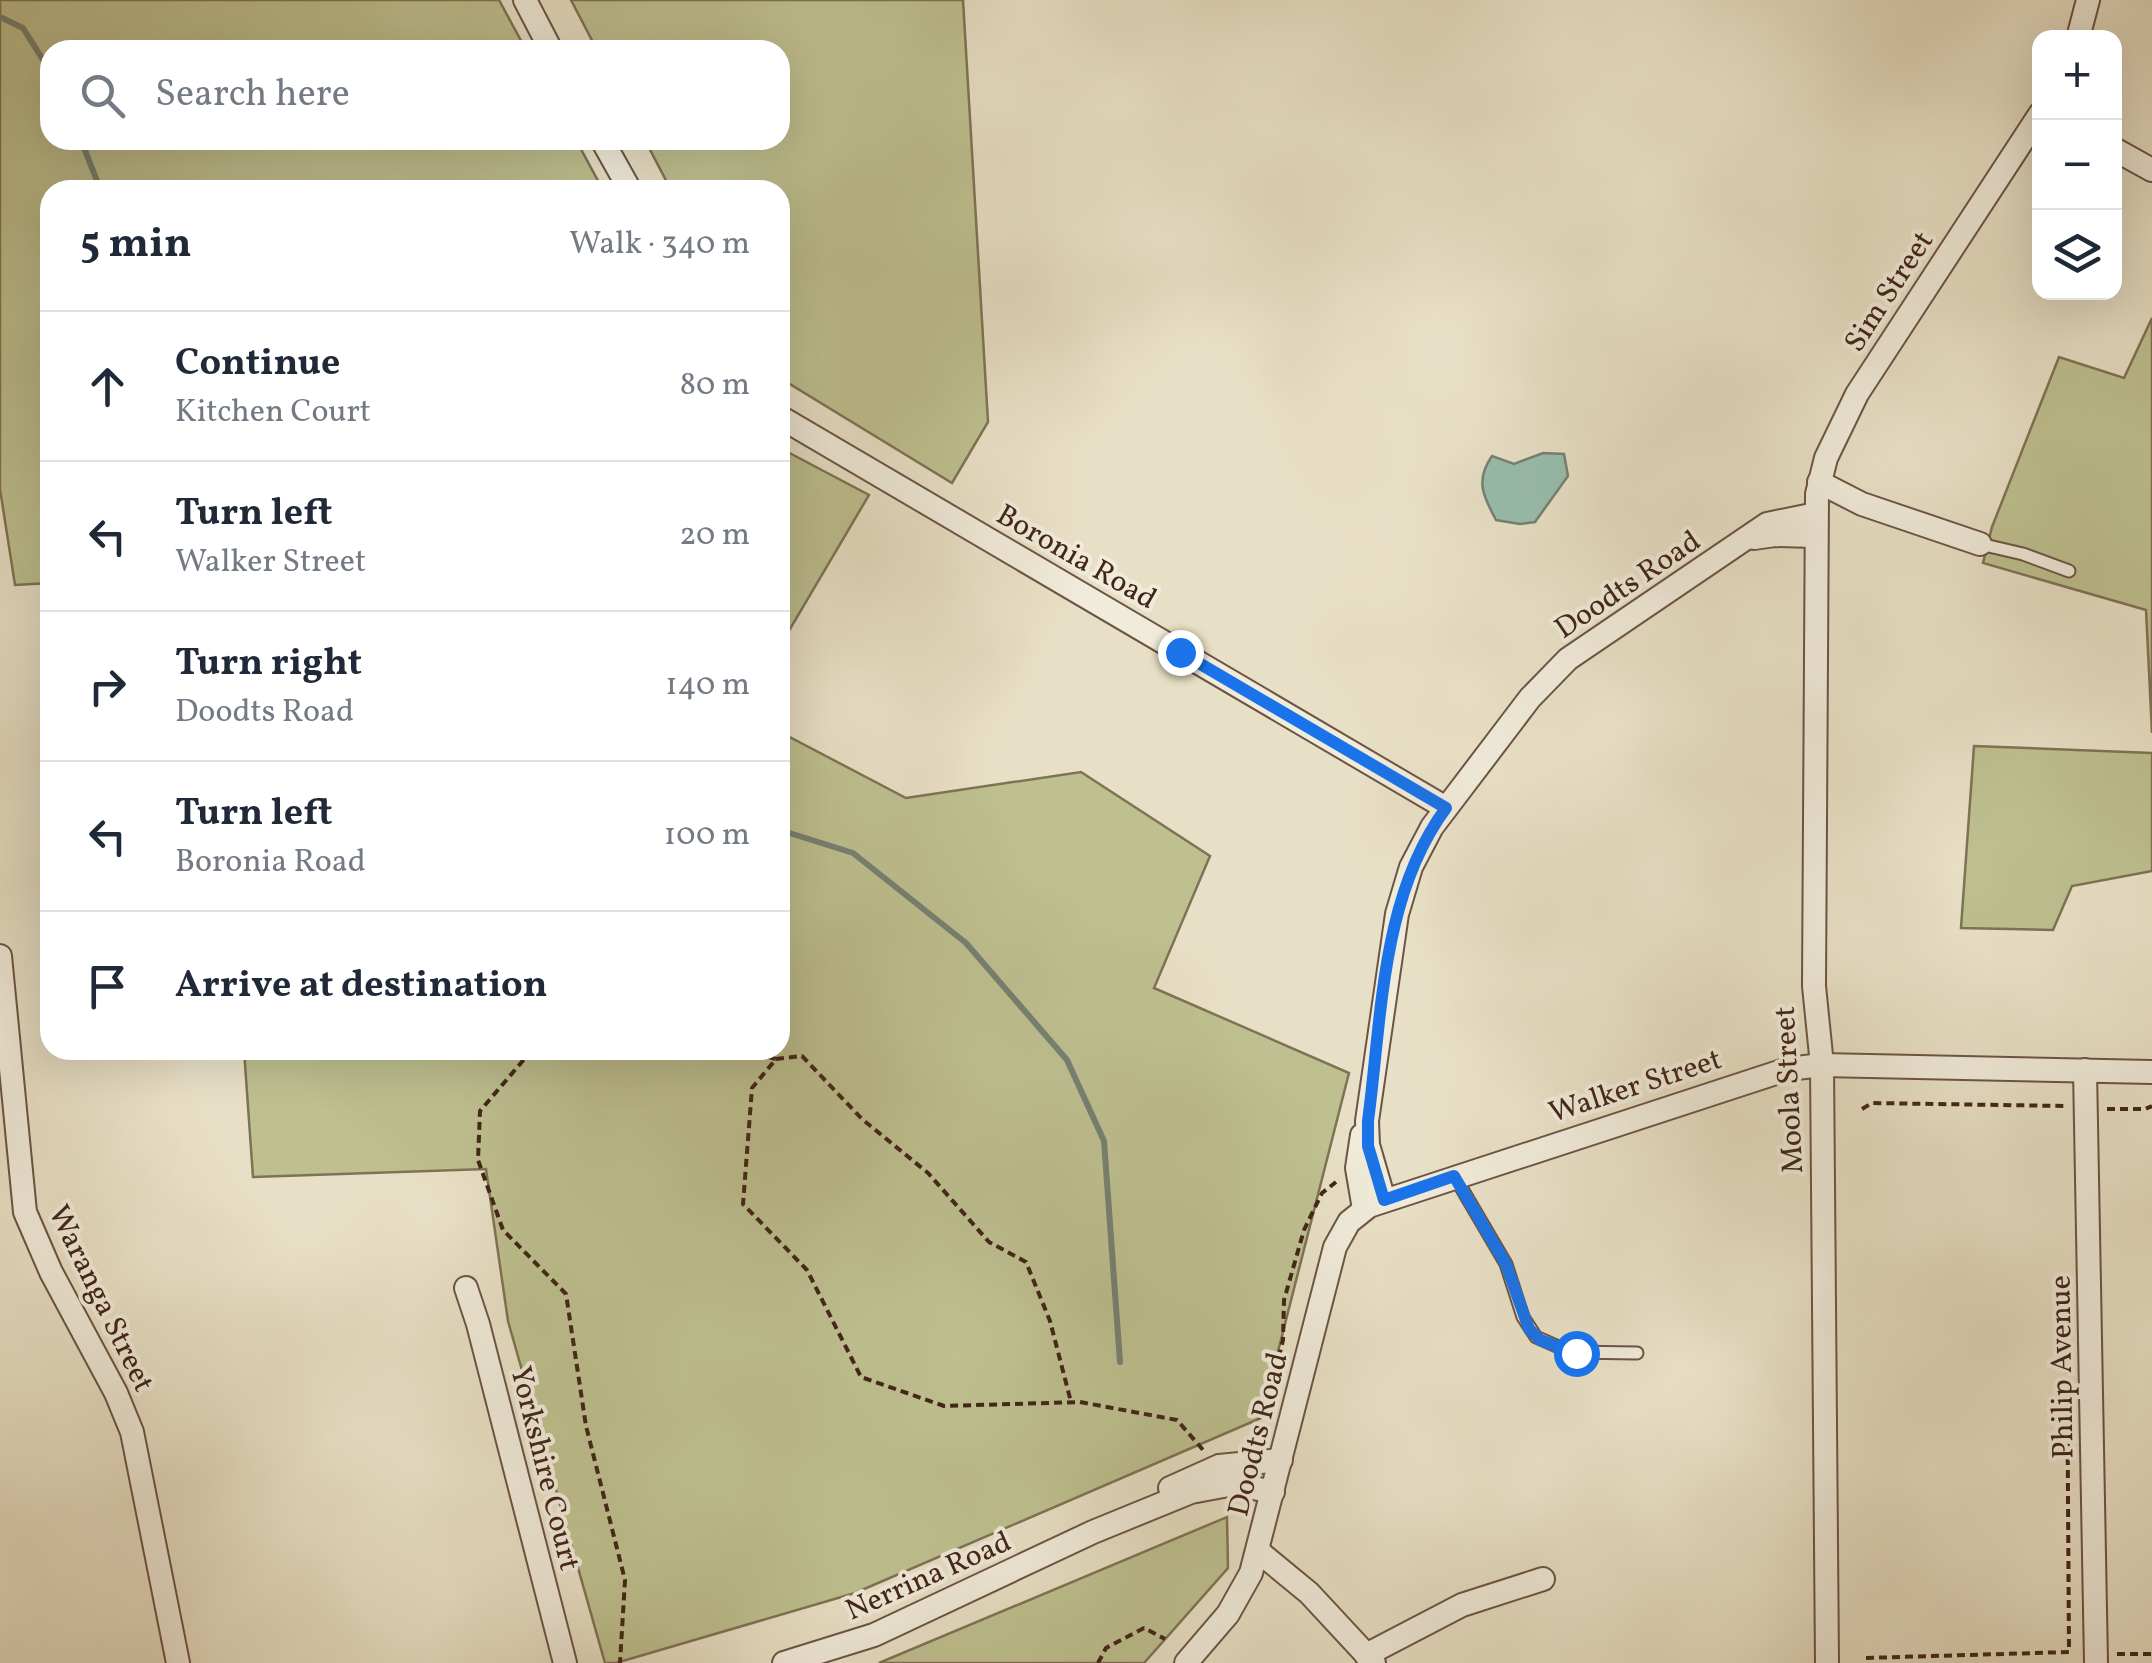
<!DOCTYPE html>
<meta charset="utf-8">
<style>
body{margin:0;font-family:Vollkorn,serif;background:#f6f6f7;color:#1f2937}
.controls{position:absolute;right:30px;top:30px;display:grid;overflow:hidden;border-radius:20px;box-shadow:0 10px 40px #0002}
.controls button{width:90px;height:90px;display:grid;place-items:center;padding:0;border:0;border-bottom:2px solid #e0e1e3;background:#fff;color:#1f2937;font:50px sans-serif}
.stop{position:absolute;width:30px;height:30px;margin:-22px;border:8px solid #1a73e8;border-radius:50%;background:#fff}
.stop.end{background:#1a73e8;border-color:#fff;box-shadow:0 2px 10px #0008}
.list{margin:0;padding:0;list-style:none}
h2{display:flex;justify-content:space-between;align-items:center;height:130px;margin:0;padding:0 40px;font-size:42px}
h2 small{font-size:32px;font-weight:400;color:#747a83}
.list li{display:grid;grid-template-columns:65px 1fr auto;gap:30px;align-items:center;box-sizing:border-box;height:150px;padding:0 40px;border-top:2px solid #e0e1e3}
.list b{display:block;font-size:38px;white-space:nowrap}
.list p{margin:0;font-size:32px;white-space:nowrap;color:#747a83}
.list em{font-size:32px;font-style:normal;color:#747a83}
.icon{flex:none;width:55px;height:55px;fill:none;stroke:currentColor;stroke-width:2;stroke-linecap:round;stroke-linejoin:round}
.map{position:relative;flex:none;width:2152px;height:1663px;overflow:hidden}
.search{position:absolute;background:#fff;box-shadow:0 10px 40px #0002;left:40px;top:40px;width:750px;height:110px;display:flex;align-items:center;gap:25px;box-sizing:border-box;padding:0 35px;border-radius:30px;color:#747a83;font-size:38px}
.panel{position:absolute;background:#fff;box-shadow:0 10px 40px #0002;left:40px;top:180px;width:750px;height:880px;border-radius:30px}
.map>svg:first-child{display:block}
</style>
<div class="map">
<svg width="2152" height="1663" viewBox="0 0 2152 1663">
<rect width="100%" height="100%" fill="#e8e0c6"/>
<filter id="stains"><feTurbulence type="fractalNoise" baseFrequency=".002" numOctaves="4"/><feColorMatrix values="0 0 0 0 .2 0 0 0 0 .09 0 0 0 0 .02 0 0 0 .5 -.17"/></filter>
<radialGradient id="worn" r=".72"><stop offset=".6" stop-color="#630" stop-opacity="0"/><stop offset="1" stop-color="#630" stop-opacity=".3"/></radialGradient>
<!-- green -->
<g fill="#bec090" stroke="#807254" stroke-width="2.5">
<path d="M0 0H499L526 50H50V140H576L603 190H50V583L15 585 0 489Z"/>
<path d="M571 0H963L988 422 952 483 780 378V190H671L645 140H780V50H597Z"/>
<path d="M2152 318V733L2146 610 1983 563 1992 527 2059 357 2124 378Z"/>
<path d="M780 448 869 495 780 646Z"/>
<path d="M780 732 906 798 1081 772 1210 856 1154 988 1349 1073 1261 1418 855 1593 616 1663H605L508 1321 486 1169 253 1177 244 1050H780Z"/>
<path d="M1974 746 2152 753V871L2072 886 2053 930 1961 928Z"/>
<path d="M1227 1517 1228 1568 1144 1663H879Z"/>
</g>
<!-- water -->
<path fill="#98beaf" stroke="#768173" stroke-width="2.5" d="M1543 453 1564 454 1568 476 1535 522 1520 524 1496 520C1483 496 1475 480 1492 456L1514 464Z"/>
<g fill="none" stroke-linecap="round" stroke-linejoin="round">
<!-- stream -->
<g stroke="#768173" stroke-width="6">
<path d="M0 17 23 28 50 71"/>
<path d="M81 140 99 186 104 190"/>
<path d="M780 830 853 853 966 943 1067 1060 1104 1141 1120 1362"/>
</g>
<!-- service casing -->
<g stroke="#6c5444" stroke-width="15">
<g id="service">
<path d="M1980 544 2023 554 2069 571"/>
<path d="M1455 1177 1506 1264 1523 1317 1536 1337 1570 1352 1637 1353"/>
</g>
</g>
<!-- minor casing -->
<g stroke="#6c5444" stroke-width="26">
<g id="minor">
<path d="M525 0 551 50"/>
<path d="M2078 38 2088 0"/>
<path d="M602 140 630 190"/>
<path d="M2114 149 2152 170"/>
<path d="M780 417 1446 808"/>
<path d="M1819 482 1862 504 1980 544"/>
<path d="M1754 538 1775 535 1815 536"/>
<path d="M0 956 25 1212 51 1272 116 1393 132 1432 178 1663"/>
<path d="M2085 1070 2096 1663"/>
<path d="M1362 1135 1357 1168 1364 1209"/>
<path d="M1384 1200 1368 1145 1367 1121 1397 914 1411 867 1432 827 1530 698 1568 659 1767 524 1816 514"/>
<path d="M466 1288 478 1324 565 1663"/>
<path d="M1170 1488 1219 1466 1281 1460"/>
<path d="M1258 1551 1309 1593 1374 1663"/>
<path d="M1366 1655 1462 1605 1543 1579"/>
<path d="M784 1663 874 1635 1093 1532 1191 1492 1234 1484 1273 1492"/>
<path d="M1186 1663 1228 1614 1251 1573 1335 1247 1349 1222 1369 1206 1788 1069 1822 1065 2152 1072"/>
<path d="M1827 1663 1822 1065 1814 986 1817 494 1826 458 1857 394 2040 114"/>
</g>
</g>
<!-- path -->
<g stroke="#422518" stroke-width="4" stroke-dasharray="8 5" stroke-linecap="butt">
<path d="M532 1050 480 1111 478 1160 503 1230 566 1294 586 1426 625 1580 620 1663"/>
<path d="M743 1050 776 1059 752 1088 743 1204 807 1270 861 1377 944 1406 1080 1402 1177 1420 1204 1451"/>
<path d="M776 1059 802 1056 862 1119 928 1173 989 1242 1026 1262 1050 1321 1071 1402"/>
<path d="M1862 1109 1872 1103 2065 1106"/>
<path d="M2107 1109H2145L2152 1106"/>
<path d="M1253 1444 1268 1382 1276 1369 1283 1340 1284 1300 1304 1230 1322 1193 1336 1182"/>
<path d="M2117 1654H2152"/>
<path d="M1866 1658 2069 1652 2067 1341"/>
<path d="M1098 1663 1106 1648 1144 1628 1165 1639"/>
</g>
<!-- service -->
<use href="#service" stroke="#f0ebda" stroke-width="11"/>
<!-- minor -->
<use href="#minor" stroke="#f0ebda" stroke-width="22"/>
</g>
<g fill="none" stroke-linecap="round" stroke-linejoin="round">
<!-- route -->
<path stroke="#1a73e8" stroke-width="12" d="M1180 652 1446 808C1381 896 1382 1016 1368 1121V1146L1384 1200 1454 1176 1506 1264 1529 1329 1540 1340 1576 1353"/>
</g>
<g text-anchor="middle" stroke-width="8" stroke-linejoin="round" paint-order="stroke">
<!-- street labels -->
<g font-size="30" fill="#422518" stroke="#f0ebda">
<text transform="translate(1888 291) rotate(-57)" y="10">Sim Street</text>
<text transform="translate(1077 556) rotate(30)" y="10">Boronia Road</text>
<text transform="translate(1627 584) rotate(-34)" y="10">Doodts Road</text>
<text transform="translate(1635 1085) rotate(-18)" y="10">Walker Street</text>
<text transform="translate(1788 1090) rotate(-93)" y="10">Moola Street</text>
<text transform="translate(102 1298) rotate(64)" y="10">Waranga Street</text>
<text transform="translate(2061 1367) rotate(-91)" y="10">Philip Avenue</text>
<text transform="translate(1257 1434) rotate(-76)" y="10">Doodts Road</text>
<text transform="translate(546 1468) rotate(76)" y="10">Yorkshire Court</text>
<text transform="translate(928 1575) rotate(-24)" y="10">Nerrina Road</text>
</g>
</g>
<rect width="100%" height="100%" filter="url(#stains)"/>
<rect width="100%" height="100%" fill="url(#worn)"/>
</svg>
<div class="controls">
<button>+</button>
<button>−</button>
<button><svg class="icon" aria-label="layers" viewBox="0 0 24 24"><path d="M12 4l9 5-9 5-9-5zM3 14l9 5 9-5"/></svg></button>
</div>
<div class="stop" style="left:1576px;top:1353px"></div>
<div class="stop end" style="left:1180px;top:652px"></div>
<div class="search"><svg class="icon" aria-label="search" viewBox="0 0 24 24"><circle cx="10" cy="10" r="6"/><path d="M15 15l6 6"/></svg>Search here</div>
<section class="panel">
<h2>5 min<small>Walk · 340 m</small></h2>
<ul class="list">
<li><svg class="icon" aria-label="ahead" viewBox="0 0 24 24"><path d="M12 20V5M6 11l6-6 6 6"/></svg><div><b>Continue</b><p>Kitchen Court</p></div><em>80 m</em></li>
<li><svg class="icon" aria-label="left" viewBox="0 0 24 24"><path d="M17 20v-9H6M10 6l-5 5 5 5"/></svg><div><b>Turn left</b><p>Walker Street</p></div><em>20 m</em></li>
<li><svg class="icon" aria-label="right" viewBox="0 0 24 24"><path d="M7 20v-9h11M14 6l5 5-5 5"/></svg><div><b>Turn right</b><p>Doodts Road</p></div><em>140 m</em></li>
<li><svg class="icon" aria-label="left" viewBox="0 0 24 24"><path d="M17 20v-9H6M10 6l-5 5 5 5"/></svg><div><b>Turn left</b><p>Boronia Road</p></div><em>100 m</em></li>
<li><svg class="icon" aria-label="arrive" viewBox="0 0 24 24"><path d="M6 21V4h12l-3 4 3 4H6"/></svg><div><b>Arrive at destination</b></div></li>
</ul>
</section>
</div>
